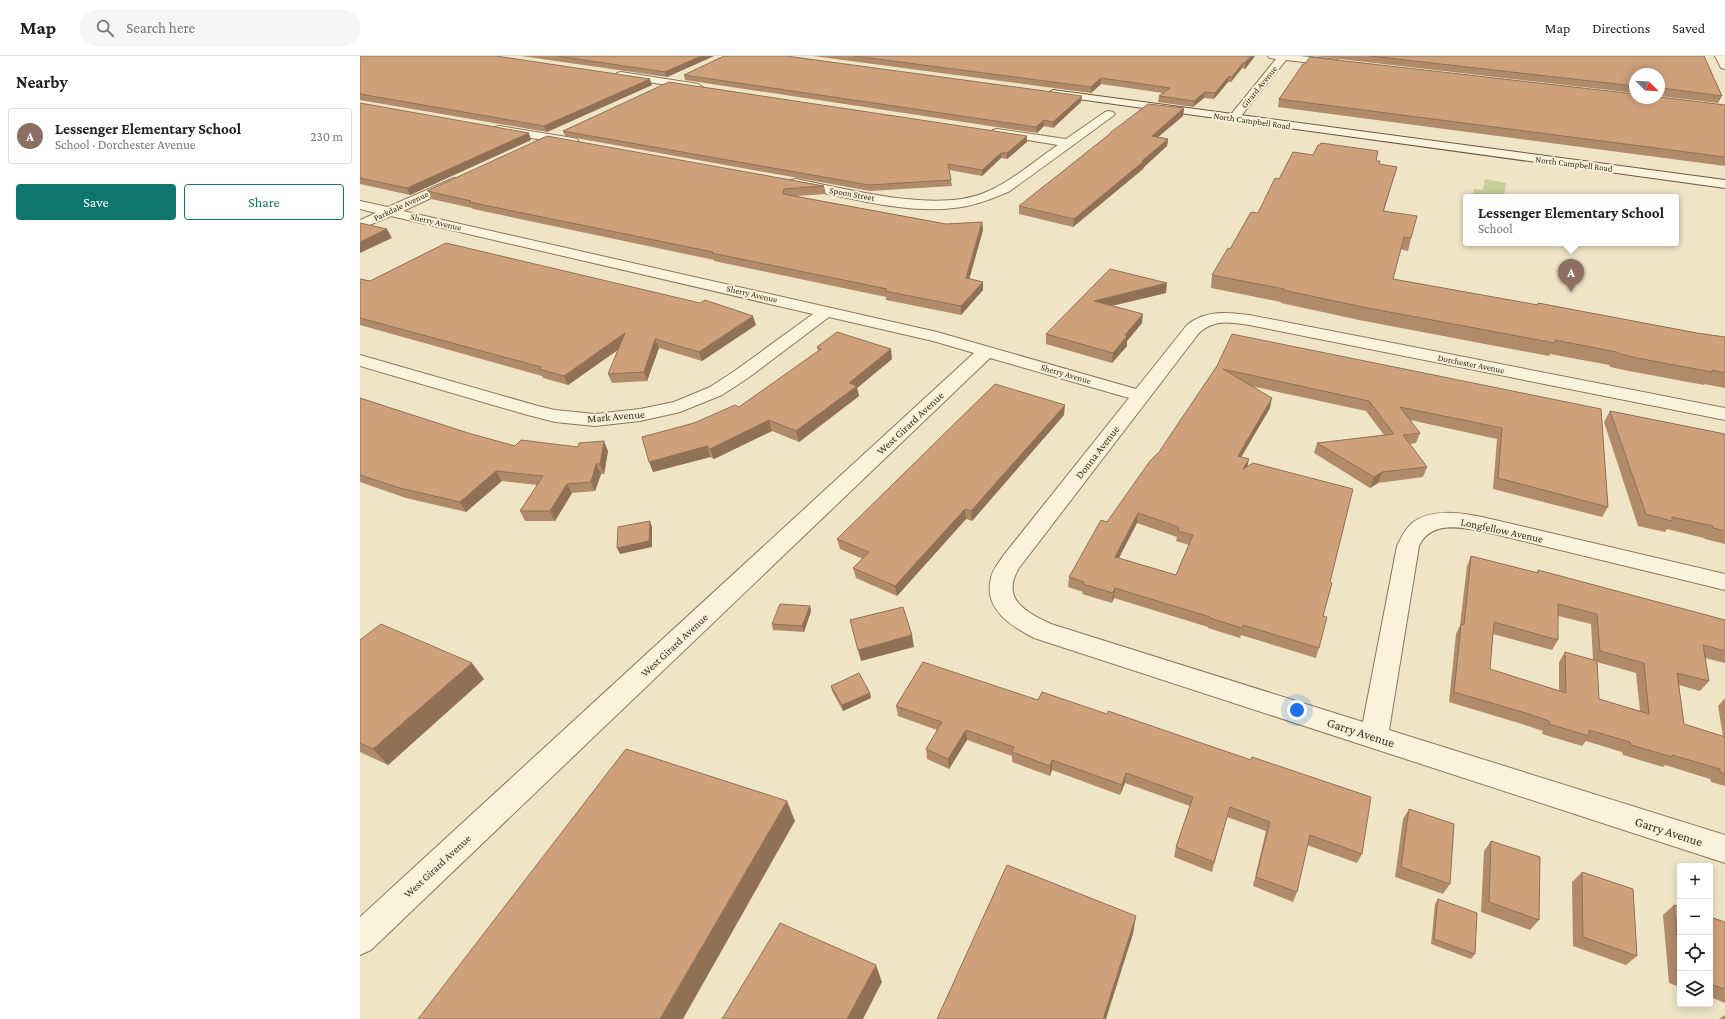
<!DOCTYPE html>
<meta charset="utf-8">
<style>
body{margin:0;font-family:"Crimson Pro",serif;background:#f6f6f6;color:#222}
.controls{position:absolute;right:12px;bottom:12px;display:grid;overflow:hidden;border-radius:4px;box-shadow:0 2px 10px #0003}
.controls button{width:36px;height:36px;display:grid;place-items:center;padding:0;border:0;border-bottom:1px solid #e0e0e0;background:#fff;color:#222;font:20px sans-serif}
.compass{position:absolute;left:1269px;top:12px;width:36px;height:36px;border-radius:50%;background:#fff;box-shadow:0 2px 10px #0003;rotate:114deg}
.you{position:absolute;left:937px;top:654px;width:14px;height:14px;margin:-10px;border:3px solid #fff;border-radius:50%;background:#1a73e8;box-shadow:0 0 0 6px #1a73e833}
.badge{display:grid;place-items:center;width:26px;height:26px;border-radius:50%;background:#0f766e;color:#fff;font-size:13px;font-weight:700}
.pin{position:absolute;translate:-50% -33px;filter:drop-shadow(0 1px 2px #0008)}
.pin::after{content:'';position:absolute;top:21px;width:14px;height:12px;background:inherit;clip-path:polygon(0 0,100% 0,50% 100%)}
.popup{position:absolute;left:1103px;top:138px;width:216px;height:52px;box-sizing:border-box;display:grid;place-content:center;border-radius:4px;background:#fff;filter:drop-shadow(0 1px 3px #0005);font-size:13px;white-space:nowrap;color:#767676}
.popup b{font-size:15px;color:#222}
.popup::after{content:'';position:absolute;left:50%;top:100%;margin-left:-8px;border:8px solid transparent;border-top-color:#fff}
.list{margin:0;padding:0;list-style:none}
h2{display:flex;justify-content:space-between;align-items:center;height:52px;margin:0;padding:0 16px;font-size:17px}
h2 small{font-size:13px;font-weight:400;color:#767676}
.list li{display:grid;grid-template-columns:26px 1fr auto;gap:12px;align-items:center;box-sizing:border-box;height:56px;margin:0 8px 8px;padding:0 8px;border:1px solid #e0e0e0;border-radius:4px}
.list b{display:block;font-size:15px;white-space:nowrap}
.list p{margin:0;font-size:13px;white-space:nowrap;color:#767676}
.list em{font-size:13px;font-style:normal;color:#767676}
.actions{display:flex;gap:8px;padding:12px 16px}
.actions a{flex:1;padding:9px 0;border:1px solid #0f766e;border-radius:4px;text-align:center;font-size:14px;color:#0f766e}
.actions .main{background:#0f766e;color:#fff}
.icon{flex:none;width:22px;height:22px;fill:none;stroke:currentColor;stroke-width:2;stroke-linecap:round;stroke-linejoin:round}
.map{position:relative;flex:none;width:1365px;height:963px;overflow:hidden}
header{display:flex;align-items:center;gap:24px;box-sizing:border-box;height:56px;padding:0 20px;background:#fff;border-bottom:1px solid #e0e0e0}
header strong{font-size:19px}
nav{display:flex;gap:22px;margin-inline-start:auto;font-size:14px}
.search{width:280px;height:36px;background:#f6f6f6;display:flex;align-items:center;gap:10px;box-sizing:border-box;padding:0 14px;border-radius:22px;color:#767676;font-size:15px}
main{display:flex}
aside{flex:1;background:#fff}
.map>svg:first-child{display:block}
</style>
<header>
<strong>Map</strong>
<div class="search"><svg class="icon" aria-label="search" viewBox="0 0 24 24"><circle cx="10" cy="10" r="6"/><path d="M15 15l6 6"/></svg>Search here</div>
<nav><a>Map</a><a>Directions</a><a>Saved</a></nav>
</header>
<main>
<aside>
<h2>Nearby<small></small></h2>
<ul class="list">
<li><span class="badge" style="background:#8d6e63">A</span><div><b>Lessenger Elementary School</b><p>School · Dorchester Avenue</p></div><em>230 m</em></li>
</ul>
<div class="actions"><a class="main">Save</a><a>Share</a></div>
</aside>
<div class="map">
<svg width="1365" height="963" viewBox="0 0 1365 963">
<rect width="100%" height="100%" fill="#efe5c6"/>
<!-- green -->
<path fill="#c6ce99" d="M1125 123 1146 127 1144 141H1112L1114 133 1123 134Z"/>
<g fill="none" stroke-linecap="round" stroke-linejoin="round">
<!-- street casing -->
<g stroke="#8c775b" stroke-width="2">
<g id="street">
<path d="M908 0H940L978 4 983 7 978 10 926 4 877 65H869L867 63 869 61 916 3 910 2Z"/>
<path d="M1355 0H1365V13L1361 12Z"/>
<path d="M261 16 338 28 343 31 338 34 257 21 256 19 257 17Z"/>
<path d="M749 55 753 56 755 58 753 60 650 135C632 143 614 150 594 152 546 158 484 141 436 131L431 130 430 127 431 124 436 123C487 133 576 157 624 137 651 126 674 105 698 89L637 79 633 78 631 76 633 74 637 73 706 83 745 56Z"/>
<path d="M139 70 213 82 217 83 219 86 217 89 213 90 135 75 133 73 135 71Z"/>
<path d="M94 122 99 123 100 126 99 129 43 155 577 276 776 333 827 269C845 254 867 256 889 259L1365 352V364L889 269C870 266 854 263 839 277L659 512C640 543 666 556 691 568L1003 666 1037 490C1041 482 1045 473 1052 467 1071 452 1100 457 1122 461L1365 518V534L1122 475C1099 471 1071 465 1059 490L1029 674 1365 779V807L674 582C651 570 623 553 631 522 632 514 639 507 643 500L769 342 630 302 11 894 0 899V861L614 297 573 285 469 261 388 322 362 339 320 356 280 365 235 370 195 366 164 358 0 310V299L178 350 195 354 235 358 280 353 314 346 350 331 376 314 453 258 31 160 0 173V164L16 157 0 153V145L28 151Z"/>
</g>
</g>
<!-- secondary casing -->
<g stroke="#6d583e" stroke-width="2">
<path id="secondary" d="M693 34 1365 124V132L689 39 688 37Z"/>
</g>
<!-- street -->
<use href="#street" fill="#faf2da" fill-rule="evenodd"/>
<!-- secondary -->
<use href="#secondary" fill="#faf2da" fill-rule="evenodd"/>
</g>
<!-- wall -->
<g fill="#b18a6a" fill-rule="evenodd">
<path d="M0 0 292 29 187 76 0 44Z"/>
<path d="M161 0H354L307 21Z"/>
<path d="M453 0H895L885 13 882 12 871 26H868L854 43 844 42 833 51 798 46 799 40 803 37 741 28 731 37Z"/>
<path d="M954 0H1344L1362 40 1358 47 1299 40V18H1275V37Z"/>
<path d="M324 19 721 46 693 72 684 70 677 77 325 24Z"/>
<path d="M919 43 1365 49V110L918 51Z"/>
<path d="M0 47 171 84 50 139 0 128Z"/>
<path d="M824 52 823 60 798 81 808 83 807 90 784 111 783 113 713 171 659 158V150L750 78V77Z"/>
<path d="M203 75 667 80V86L647 103 641 102 622 120 589 114 591 124 592 130 510 135 205 80Z"/>
<path d="M953 99 1016 105 1019 108 1037 111 1024 155 1051 182 1048 195 1040 193 1033 223 1177 249 1178 247 1337 277 1365 281V332L1344 328V329L1269 315 1250 311 1249 309 1190 298 1189 300 999 264 921 247V246L851 232 852 219 870 193 898 157 919 123Z"/>
<path d="M464 130 466 138 436 140 586 168 622 166 623 174 609 223 623 226V234L601 259 526 244V241L354 205V204L113 153 112 152 71 143 67 135Z"/>
<path d="M750 213 806 237 752 250 782 267 767 285V290L752 307 686 288V278Z"/>
<path d="M0 223 10 225 396 269 342 305 299 292 287 325 252 327 248 318 259 293 208 329 183 322 182 320 0 269Z"/>
<path d="M457 291 532 303 497 332 499 340 439 386 412 375 354 403 350 401 293 416 334 367 379 351 458 295Z"/>
<path d="M857 310 1241 353 1248 451 1242 461 1133 433 1137 383 1050 364 1060 377 1056 387 1050 388 1067 411 1063 421 1018 427 1010 432 954 397 957 387 1024 379 1006 355 891 330 910 352 881 401 888 411 970 526 963 560 959 592 956 602 881 579 880 582 848 572V571L754 542 752 547 722 538 723 536 708 531 709 521 747 466 799 396ZM777 467 817 481 816 485 829 489 816 519 759 502Z"/>
<path d="M0 342 108 377 155 390 248 395 244 418H241L235 435 212 437 195 465H165L160 455 177 429 142 425 106 456 46 442 0 426Z"/>
<path d="M1250 355 1365 378V488L1345 483 1344 482 1307 473 1305 476 1278 470 1244 366Z"/>
<path d="M704 359 612 465 606 463 537 540 496 522 493 512 503 503 480 493 477 483Z"/>
<path d="M1111 500 1176 517 1178 514 1365 564V607L1345 602 1349 625 1340 635 1319 629 1324 668 1363 680 1358 650 1365 642V730L1351 726 1350 723 1305 709 1303 711 1263 699 1262 696 1226 685 1222 690 1182 678 1183 675 1162 668 1089 646 1096 578 1100 569 1107 510ZM1198 560 1231 568 1233 604 1205 596 1199 606V635L1130 613 1133 578 1192 594 1198 584ZM1237 606 1276 617 1280 655 1239 643Z"/>
<path d="M450 550 451 555 444 576 413 574 412 568Z"/>
<path d="M0 584 124 623 28 709 0 696Z"/>
<path d="M563 606 1002 798 997 807 947 789 937 836 933 846 893 830 906 775 867 761 852 816 814 801 816 791 830 750 765 727 760 739 692 714 690 720 652 706V700L607 684 589 713 567 703 566 693 577 674 538 660 536 650Z"/>
<path d="M471 630 511 642 483 655 472 635Z"/>
<path d="M1049 753 1090 828 1083 838 1035 821 1043 763Z"/>
<path d="M1131 785 1179 864 1170 874 1121 856 1124 795Z"/>
<path d="M1222 816 1277 900 1266 909 1213 890 1212 826Z"/>
<path d="M1078 843 1115 898 1111 903 1071 888 1075 848Z"/>
<path d="M1314 849 1320 851V931L1309 927 1303 859Z"/>
<path d="M1350 861 1365 866V947L1350 941Z"/>
<path d="M1365 959V963H1359Z"/>
</g>
<!-- shaded-wall -->
<g fill="#907156">
<path d="M341 0H354L307 21 305 16Z"/>
<path d="M891 0H895L885 13V7Z"/>
<path d="M883 7 882 12 871 26 872 21Z"/>
<path d="M869 20 868 26 854 43 855 37Z"/>
<path d="M741 22V28L731 37V31Z"/>
<path d="M290 23 292 29 187 76 184 70Z"/>
<path d="M845 36 844 42 833 51 834 45Z"/>
<path d="M722 40 721 46 693 72V66Z"/>
<path d="M824 52 823 60 791 87 792 80Z"/>
<path d="M684 64V70L677 77 676 71Z"/>
<path d="M169 77 171 84 50 139 47 132Z"/>
<path d="M667 80V86L647 103V97Z"/>
<path d="M808 83 807 90 784 111 783 113 713 171 714 163Z"/>
<path d="M641 97V102L622 120V114Z"/>
<path d="M622 166 623 174 607 231 606 222Z"/>
<path d="M27 173 32 182 0 197V186Z"/>
<path d="M623 226V234L601 259V250Z"/>
<path d="M807 227 806 237 733 254 734 245Z"/>
<path d="M783 258 782 267 767 285V290L752 307 753 297 765 279Z"/>
<path d="M393 260 396 269 342 305 339 296Z"/>
<path d="M265 277 269 286 208 329 204 320Z"/>
<path d="M295 283 299 292 287 325 284 316Z"/>
<path d="M531 293 532 303 497 332 499 340 439 386 436 375 489 327Z"/>
<path d="M912 342 910 352 876 410 878 400Z"/>
<path d="M705 349 704 359 612 465 611 455Z"/>
<path d="M409 364 412 375 354 403 350 393Z"/>
<path d="M244 385 248 395 244 418 240 408Z"/>
<path d="M347 390 350 401 293 416 289 406Z"/>
<path d="M889 403 887 413H883Z"/>
<path d="M236 408 241 418 235 435 231 426Z"/>
<path d="M136 415 142 425 106 456 100 446Z"/>
<path d="M1022 416 1018 427 1010 432 1014 421Z"/>
<path d="M207 428 212 437 195 465 190 455Z"/>
<path d="M605 453 606 463 537 540 535 530Z"/>
<path d="M778 457 777 467 754 511 755 501Z"/>
<path d="M290 465 292 471V491L260 498 257 492Z"/>
<path d="M755 532 754 542 752 547 753 537Z"/>
<path d="M450 550 451 555 444 576 442 570Z"/>
<path d="M552 579 554 591 501 605 498 594Z"/>
<path d="M112 607 124 623 28 709 13 693Z"/>
<path d="M510 637 511 642 483 655 482 649Z"/>
<path d="M606 674 607 684 589 713 588 703Z"/>
<path d="M692 704V714L690 720V710Z"/>
<path d="M766 717 765 727 760 739 762 729Z"/>
<path d="M427 745 435 765 323 963H300Z"/>
<path d="M776 860 773 878 746 963H743Z"/>
<path d="M516 909 522 926 503 963H487Z"/>
</g>
<!-- building -->
<g fill="#cea17b" stroke="#907156" fill-rule="evenodd">
<path d="M0 0H136L290 23 184 70 0 38Z"/>
<path d="M197 0H341L305 16Z"/>
<path d="M364 0H426L722 40 693 66 684 64 676 71 324 19Z"/>
<path d="M494 0H891L885 7H883L872 21 869 20 855 37 845 36 834 45 799 40 810 32 741 22 731 31Z"/>
<path d="M1010 0H1344L1362 40 1302 32 1299 33V18H1275V30Z"/>
<path d="M950 1 1275 38V42H1299V41L1365 49V101L919 43 943 8H945Z"/>
<path d="M309 26 667 80 647 97H641L622 114 588 108 591 124 509 129 203 75Z"/>
<path d="M0 47 169 77 47 132 0 122Z"/>
<path d="M788 48 824 52 792 80 808 83 782 105H784L714 163 659 150 751 77H750Z"/>
<path d="M187 80 464 130 424 133 423 138 586 168 622 166 606 222 623 226 601 250 525 235 527 233 352 197 353 196 109 146 111 145 67 135Z"/>
<path d="M961 87 1018 95 1016 105H1020L1019 108 1037 111 1023 155 1057 160 1051 182 1044 181 1033 223 1178 249V247L1337 277 1365 281V317L1352 314V316L1277 302 1257 297 1256 296 1195 284V287L1003 251 923 234 924 233 852 219 868 192 870 193 891 156 898 157 915 122 919 123 933 96 953 99 958 89H960Z"/>
<path d="M0 167 27 173 0 186Z"/>
<path d="M86 187 340 247 345 244 393 260 339 296 295 283 284 316 248 318 265 277 204 320 179 313 181 311 0 262V223L10 225Z"/>
<path d="M750 213 807 227 734 245 783 258 765 279 767 280 753 297 686 278Z"/>
<path d="M477 276 531 293 489 327 497 330 436 375 409 364 350 393 347 390 289 406 282 381 334 367 375 349 379 351 461 293 457 291Z"/>
<path d="M872 278 1241 353 1248 451 1138 422 1142 372 1040 351 1060 377 1043 379 1067 411 1022 416 1014 421 957 387 1034 378 1009 345 863 313 912 342 878 400 889 403 883 413 893 407 993 433 970 526 972 527 963 560 967 561 959 592 883 569 882 572 850 562V561L755 532 753 537 723 528 724 526 709 521 741 464 747 466 790 405 799 396 857 310ZM778 457 819 471 818 475 833 479 816 519 755 501Z"/>
<path d="M635 328 705 349 611 455 605 453 535 530 493 512 509 496 477 483Z"/>
<path d="M0 342 108 377 155 390 161 384 218 391 219 387 244 385 240 408H236L231 426 207 428 190 455H160L183 420 136 415 100 446 40 432 0 419Z"/>
<path d="M1250 355 1365 378V475L1353 472V470L1312 461V465L1286 458Z"/>
<path d="M290 465 289 485 257 492 258 471Z"/>
<path d="M1111 500 1178 517V514L1365 564V595L1343 589 1349 625 1317 617 1324 668 1365 681V718L1360 716V713L1312 699V701L1271 689 1270 686 1229 674V680L1189 668V665L1169 658 1094 636 1101 568 1104 569ZM1198 548 1237 558 1240 595 1284 607 1289 658 1239 643 1237 605 1205 596 1206 637 1130 613 1134 566 1198 584Z"/>
<path d="M420 548 450 550 442 570 412 568Z"/>
<path d="M543 551 552 579 498 594 490 564Z"/>
<path d="M21 568 112 607 13 693 0 687V584Z"/>
<path d="M563 606 678 644 682 636 747 658 748 655 891 704 892 701 1011 741 1002 798 950 779 937 836 896 821 910 766 870 751 854 806 816 791 833 741 766 717 762 729 692 704 690 710 652 696 654 691 606 674 588 703 566 693 582 666 536 650Z"/>
<path d="M499 617 510 637 482 649 471 630Z"/>
<path d="M266 693 427 745 300 963H58Z"/>
<path d="M1049 753 1094 768 1090 828 1041 811Z"/>
<path d="M1131 785 1180 801 1179 864 1129 846Z"/>
<path d="M647 809 776 860 743 963H577Z"/>
<path d="M1222 816 1273 833 1277 900 1223 881Z"/>
<path d="M1078 843 1117 857 1115 898 1074 883Z"/>
<path d="M1314 849 1320 851V906Z"/>
<path d="M1350 861 1365 866V933L1350 928Z"/>
<path d="M420 867 516 909 487 963H362Z"/>
</g>
<g text-anchor="middle" stroke-width="4" stroke-linejoin="round" paint-order="stroke">
<!-- far-street labels -->
<g font-size="9" fill="#3b2e1f" stroke="#f7efd6">
<text transform="translate(899 31) rotate(-51)" y="3">Girard Avenue</text>
<text transform="translate(892 65) rotate(8)" y="3">North Campbell Road</text>
<text transform="translate(1214 108) rotate(7)" y="3">North Campbell Road</text>
<text transform="translate(492 138) rotate(10)" y="3">Spoon Street</text>
<text transform="translate(41 150) rotate(-25)" y="3">Parkdale Avenue</text>
<text transform="translate(76 166) rotate(13)" y="3">Sherry Avenue</text>
<text transform="translate(392 238) rotate(13)" y="3">Sherry Avenue</text>
<text transform="translate(1111 308) rotate(11)" y="3">Dorchester Avenue</text>
<text transform="translate(706 318) rotate(16)" y="3">Sherry Avenue</text>
</g>
<!-- street labels -->
<g font-size="11" fill="#3b2e1f" stroke="#f7efd6">
<text transform="translate(256 360) rotate(-5)" y="4">Mark Avenue</text>
<text transform="translate(550 367) rotate(-43)" y="4">West Girard Avenue</text>
<text transform="translate(737 396) rotate(-52)" y="4">Donna Avenue</text>
<text transform="translate(1142 474) rotate(12)" y="4">Longfellow Avenue</text>
<text transform="translate(314 589) rotate(-43)" y="4">West Girard Avenue</text>
<text transform="translate(77 810) rotate(-43)" y="4">West Girard Avenue</text>
</g>
<!-- near-street labels -->
<g font-size="13" fill="#3b2e1f" stroke="#f7efd6">
<text transform="translate(1001 676) rotate(18)" y="5">Garry Avenue</text>
<text transform="translate(1309 775) rotate(18)" y="5">Garry Avenue</text>
</g>
</g>
</svg>
<div class="controls">
<button>+</button>
<button>−</button>
<button><svg class="icon" aria-label="locate" viewBox="0 0 24 24"><circle cx="12" cy="12" r="6"/><path d="M12 2v4M12 18v4M2 12h4M18 12h4"/></svg></button>
<button><svg class="icon" aria-label="layers" viewBox="0 0 24 24"><path d="M12 4l9 5-9 5-9-5zM3 14l9 5 9-5"/></svg></button>
</div>
<svg class="compass" viewBox="-18 -18 36 36"><path d="M0-13l5 13h-10z" fill="#e53935"/><path d="M0 13l5-13h-10z" fill="#767676"/></svg>
<div class="you"></div>
<div class="pin badge" style="left:1211px;top:236px;background:#8d6e63">A</div>
<div class="popup"><b>Lessenger Elementary School</b>School</div>
</div>
</main>
